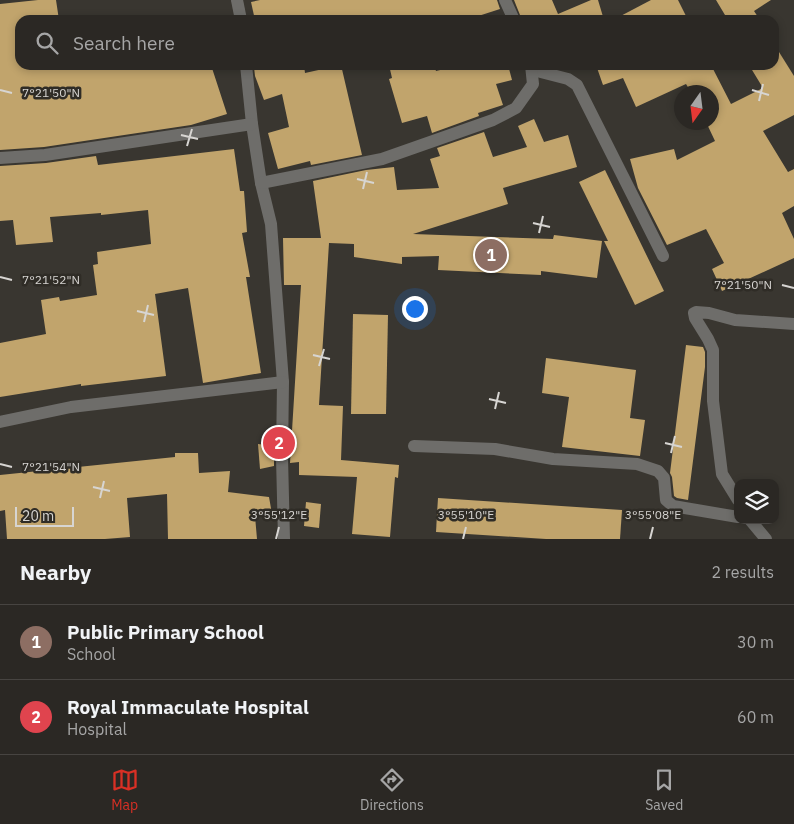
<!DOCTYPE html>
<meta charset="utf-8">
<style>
body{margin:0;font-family:"IBM Plex Sans",sans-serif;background:#33302c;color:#f1f3f6}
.controls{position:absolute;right:15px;bottom:15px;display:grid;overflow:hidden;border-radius:10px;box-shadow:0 2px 8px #0003}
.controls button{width:45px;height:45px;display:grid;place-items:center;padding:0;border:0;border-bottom:1px solid #474441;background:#2b2824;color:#f1f3f6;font:25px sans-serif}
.compass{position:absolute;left:674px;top:85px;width:45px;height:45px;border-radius:50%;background:#2b2824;box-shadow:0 2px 8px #0003;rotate:194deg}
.scale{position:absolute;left:15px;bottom:12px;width:59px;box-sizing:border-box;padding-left:5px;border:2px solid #d7d5d2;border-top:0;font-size:14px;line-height:18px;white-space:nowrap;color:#d7d5d2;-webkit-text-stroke:4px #2f2c26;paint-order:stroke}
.you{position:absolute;left:414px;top:308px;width:18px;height:18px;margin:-12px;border:4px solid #fff;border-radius:50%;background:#1a73e8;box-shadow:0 0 0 8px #1a73e833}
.badge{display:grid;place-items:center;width:32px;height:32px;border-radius:50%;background:#d93025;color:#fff;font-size:16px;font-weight:700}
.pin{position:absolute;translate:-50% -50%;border:2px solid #fff;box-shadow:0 1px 5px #0006}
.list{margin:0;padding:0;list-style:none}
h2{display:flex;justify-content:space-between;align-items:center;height:65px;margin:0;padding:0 20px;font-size:21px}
h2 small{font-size:16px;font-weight:400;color:#a6a6a6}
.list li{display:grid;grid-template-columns:32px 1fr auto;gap:15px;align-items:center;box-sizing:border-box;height:75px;padding:0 20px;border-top:1px solid #474441}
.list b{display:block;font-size:19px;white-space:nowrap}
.list p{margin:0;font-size:16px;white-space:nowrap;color:#a6a6a6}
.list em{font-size:16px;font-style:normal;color:#a6a6a6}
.icon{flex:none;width:28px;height:28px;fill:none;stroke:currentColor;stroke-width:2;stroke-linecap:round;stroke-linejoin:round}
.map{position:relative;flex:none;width:794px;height:539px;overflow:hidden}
.search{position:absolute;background:#2b2824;box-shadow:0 2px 8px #0003;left:15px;right:15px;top:15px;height:55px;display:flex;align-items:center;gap:12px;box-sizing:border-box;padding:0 18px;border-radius:15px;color:#a6a6a6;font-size:19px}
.sheet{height:215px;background:#2b2824}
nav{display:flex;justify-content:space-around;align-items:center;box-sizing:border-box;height:70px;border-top:1px solid #474441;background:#2b2824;font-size:14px;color:#a6a6a6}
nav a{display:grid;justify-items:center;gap:2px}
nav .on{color:#d93025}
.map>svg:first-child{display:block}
</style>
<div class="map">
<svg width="794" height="539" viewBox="0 0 794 539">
<rect width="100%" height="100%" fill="#393630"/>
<!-- building -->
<g fill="#c1a46c">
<path d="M38 0H56L59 20H20V65H211L227 114 191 125 44 147 0 150V4Z"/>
<path d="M260 0H497L500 9 466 20H255L251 2Z"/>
<path d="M514 0H552L558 14 591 0H598L604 20H522Z"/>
<path d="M651 0H678L688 20H613Z"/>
<path d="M716 0H771L754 11 760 20H728Z"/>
<path d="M774 44 794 76V115L763 131 788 172 794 169V206L782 213 794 239V258L722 291 712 269 724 263 706 229 667 245 638 188 630 159 674 149 677 160 715 141 706 122H712V92H691L686 84 636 107 623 78 603 85 596 65H711L731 104 763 88 749 65H774Z"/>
<path d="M267 65H304L305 73 341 65 362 155 311 165 310 161 278 169 268 133 289 127 282 94 264 100 255 76 254 67Z"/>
<path d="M389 65H434L436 71 461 65H508L512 80 496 84 503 105 478 113 479 116 432 133 427 116 402 123 389 79 392 78Z"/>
<path d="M534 119 544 142 568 135 577 167 503 188 508 204 413 234 553 239 554 235 602 241 597 278 541 271V275L438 270 439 256 402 257V264L354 257V244L329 243 319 405 343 406 341 460 399 465 398 478 395 477 390 537 352 534 357 477 299 475V462L290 463 301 285H284L283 238H321L313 181 366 170 394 167 397 190 439 188 430 159 440 156 437 148 484 132 493 157 527 147 518 126Z"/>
<path d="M234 149 240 191H244L247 232 242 233 250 277H246L261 373 203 383 188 288 155 294 166 376 81 386V384L0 397V343L46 334 41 300 59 297 60 301 97 295 93 265 98 264 97 252 151 244 148 210 101 215V213L50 217 53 242 16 245 13 220 0 221V166L46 163 96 156 98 165Z"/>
<path d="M605 170 664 291 635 305 604 241H608L579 182Z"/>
<path d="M353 314 388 315 386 414H351Z"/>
<path d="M686 345 703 347 705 352V367L688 500 677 498 674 496 672 477 670 473Z"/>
<path d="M546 358 636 370 630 418 645 420 640 456 562 447 569 397 542 393Z"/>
<path d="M258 444 274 446V466L260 469Z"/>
<path d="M175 453H198L199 473 230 471 228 492 269 497 272 514 255 516 257 539H168L167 494 127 498 130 537 105 539H7L5 510 0 511V475L175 457Z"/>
<path d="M438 498 622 510 620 539H546L436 532Z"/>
<path d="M306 502 321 504 319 528 304 526Z"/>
</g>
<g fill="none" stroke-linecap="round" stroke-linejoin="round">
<!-- minor -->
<g stroke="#6e6d6a" stroke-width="12">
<path d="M237 0 241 20"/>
<path d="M505 0 514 20"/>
<path d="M246 65 252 124 261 183 271 224 283 382 282 457 284 539"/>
<path d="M533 70 568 79 577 85 663 256"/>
<path d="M0 158 45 155 252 124"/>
<path d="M261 183 382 159 493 120 516 108 533 84 531 65"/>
<path d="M0 422 71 407 283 382"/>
<path d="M414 446 495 449 553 459 637 464 658 471 664 478 666 500 673 506 738 517"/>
<path d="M738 500 722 474 713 401V350L708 339 695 318 694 313 696 312 709 313 735 320 794 324"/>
<path d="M750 520 766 539"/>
</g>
</g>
<!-- ticks -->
<path fill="none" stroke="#d7d5d2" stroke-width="2" d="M0 90 12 93M752 90 769 95M759 101 763 84M181 135 198 139M187 146 192 129M357 179 374 183M363 189 367 172M533 223 550 227M539 233 543 216M0 277 12 280M782 285 794 288M137 311 154 315M144 322 148 305M313 355 330 359M319 366 324 349M489 399 506 403M495 409 499 392M665 443 682 447M671 453 675 436M0 464 12 467M93 487 110 491M100 498 104 481M276 539 279 527M463 539 466 527M650 539 653 527"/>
<g font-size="12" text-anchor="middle" fill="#d7d5d2" stroke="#2f2c26" stroke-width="5" stroke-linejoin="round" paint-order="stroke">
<text x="51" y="97">7°21'50"N</text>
<text x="51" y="284">7°21'52"N</text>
<text x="743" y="289">7°21'50"N</text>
<text x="51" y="471">7°21'54"N</text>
<text x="279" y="519">3°55'12"E</text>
<text x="466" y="519">3°55'10"E</text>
<text x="653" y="519">3°55'08"E</text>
</g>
</svg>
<div class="controls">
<button><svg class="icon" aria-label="layers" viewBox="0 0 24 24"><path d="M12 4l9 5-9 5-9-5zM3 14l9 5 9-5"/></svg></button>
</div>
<svg class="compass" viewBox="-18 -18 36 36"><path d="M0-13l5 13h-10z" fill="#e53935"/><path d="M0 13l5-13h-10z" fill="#a6a6a6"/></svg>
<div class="scale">20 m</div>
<div class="you"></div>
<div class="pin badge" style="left:491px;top:255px;background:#8d6e63">1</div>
<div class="pin badge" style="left:279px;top:443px;background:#e0444e">2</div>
<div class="search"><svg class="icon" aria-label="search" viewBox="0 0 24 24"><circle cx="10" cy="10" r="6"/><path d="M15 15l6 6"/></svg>Search here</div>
</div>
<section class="sheet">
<h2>Nearby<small>2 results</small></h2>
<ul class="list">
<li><span class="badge" style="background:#8d6e63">1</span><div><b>Public Primary School</b><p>School</p></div><em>30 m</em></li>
<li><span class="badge" style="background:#e0444e">2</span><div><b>Royal Immaculate Hospital</b><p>Hospital</p></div><em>60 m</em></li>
</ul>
</section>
<nav>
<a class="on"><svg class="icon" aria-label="map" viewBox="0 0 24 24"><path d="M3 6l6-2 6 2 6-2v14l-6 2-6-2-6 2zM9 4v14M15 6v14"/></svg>Map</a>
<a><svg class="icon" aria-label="directions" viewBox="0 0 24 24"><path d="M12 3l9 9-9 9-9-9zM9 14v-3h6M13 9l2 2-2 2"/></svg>Directions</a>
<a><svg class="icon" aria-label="saved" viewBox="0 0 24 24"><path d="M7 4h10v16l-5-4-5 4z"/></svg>Saved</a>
</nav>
